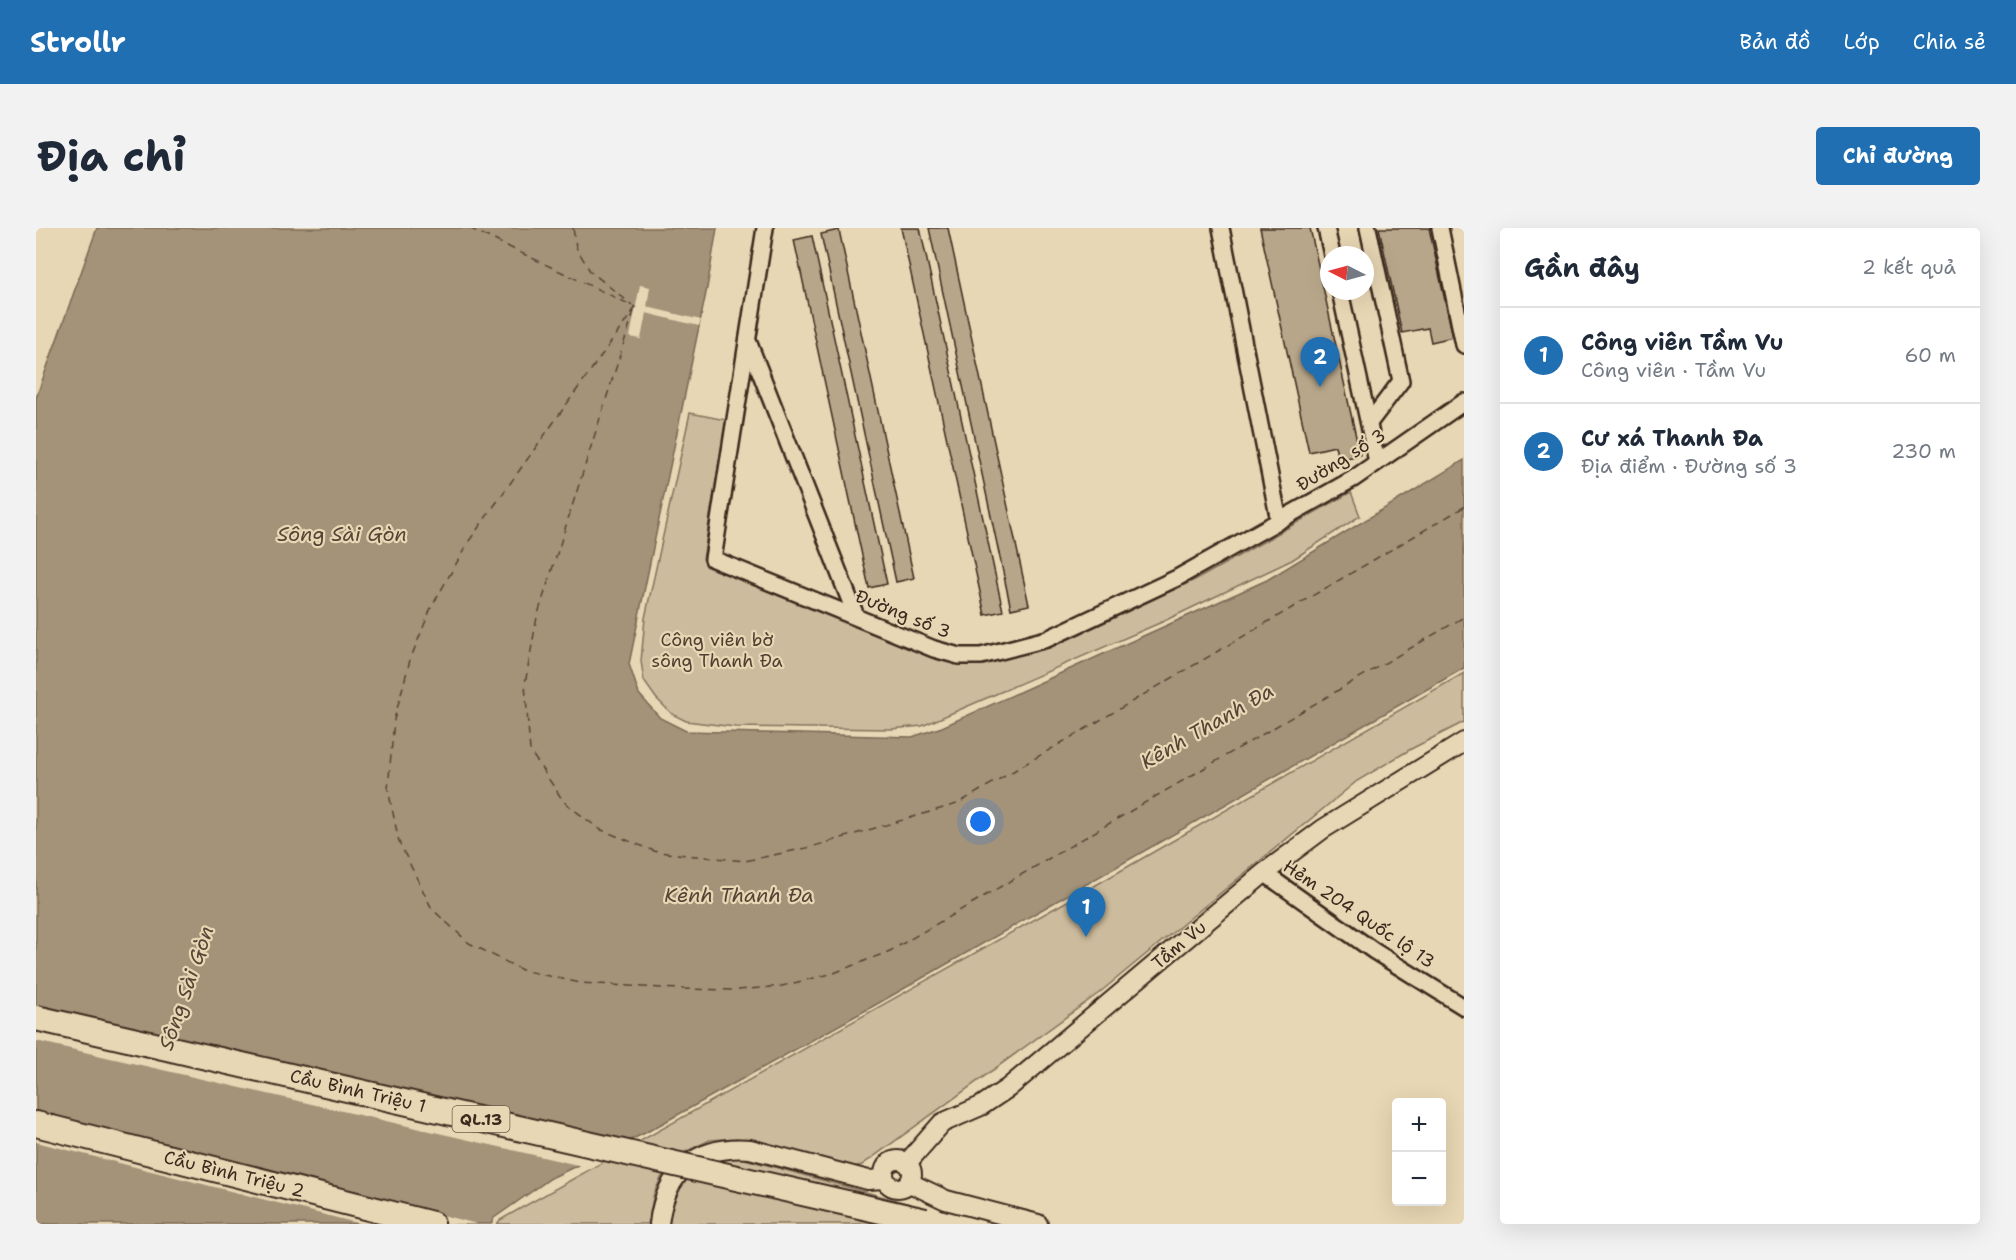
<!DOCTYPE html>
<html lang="vi">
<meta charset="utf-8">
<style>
body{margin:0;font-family:"Shantell Sans",sans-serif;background:#f2f2f3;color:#1f2937}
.controls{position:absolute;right:18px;bottom:18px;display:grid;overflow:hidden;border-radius:6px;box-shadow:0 6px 24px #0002}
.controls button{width:54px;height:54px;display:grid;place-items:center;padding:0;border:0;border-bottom:2px solid #e0e1e3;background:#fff;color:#1f2937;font:30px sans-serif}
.compass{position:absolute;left:1284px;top:18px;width:54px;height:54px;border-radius:50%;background:#fff;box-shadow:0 6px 24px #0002;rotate:276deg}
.you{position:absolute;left:945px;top:594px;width:21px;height:21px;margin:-15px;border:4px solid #fff;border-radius:50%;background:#1a73e8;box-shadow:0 0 0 9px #1a73e833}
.badge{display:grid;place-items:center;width:39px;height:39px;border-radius:50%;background:#1f6fb2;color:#fff;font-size:20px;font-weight:700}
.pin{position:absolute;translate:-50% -50px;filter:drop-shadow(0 2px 3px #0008)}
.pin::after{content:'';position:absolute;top:32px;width:21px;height:18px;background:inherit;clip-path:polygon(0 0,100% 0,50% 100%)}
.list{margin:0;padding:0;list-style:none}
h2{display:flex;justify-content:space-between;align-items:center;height:78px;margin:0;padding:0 24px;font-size:26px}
h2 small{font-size:20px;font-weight:400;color:#747a83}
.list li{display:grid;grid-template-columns:39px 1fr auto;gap:18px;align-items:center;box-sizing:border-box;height:96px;padding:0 24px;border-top:2px solid #e0e1e3}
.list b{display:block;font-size:22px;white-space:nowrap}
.list p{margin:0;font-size:20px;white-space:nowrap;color:#747a83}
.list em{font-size:20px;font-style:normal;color:#747a83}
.map{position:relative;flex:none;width:1428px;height:996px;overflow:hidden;border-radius:6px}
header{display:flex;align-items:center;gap:36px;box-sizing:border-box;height:84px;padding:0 30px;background:#1f6fb2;color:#fff}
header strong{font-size:28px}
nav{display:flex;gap:33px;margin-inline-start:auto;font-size:21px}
.intro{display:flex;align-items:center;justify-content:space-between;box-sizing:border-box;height:144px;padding:0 36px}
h1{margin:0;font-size:42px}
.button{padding:15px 27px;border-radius:6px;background:#1f6fb2;color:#fff;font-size:21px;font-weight:700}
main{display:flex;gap:36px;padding:0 36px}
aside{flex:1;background:#fff;border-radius:6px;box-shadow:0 6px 24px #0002}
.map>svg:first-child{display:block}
</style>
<header>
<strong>Strollr</strong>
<nav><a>Bản đồ</a><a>Lớp</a><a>Chia sẻ</a></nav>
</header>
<div class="intro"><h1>Địa chỉ</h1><a class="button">Chỉ đường</a></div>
<main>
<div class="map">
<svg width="1428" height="996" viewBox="0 0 1428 996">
<rect width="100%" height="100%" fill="#e8d7b4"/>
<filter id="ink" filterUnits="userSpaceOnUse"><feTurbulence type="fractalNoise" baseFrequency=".0167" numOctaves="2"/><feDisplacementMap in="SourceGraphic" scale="12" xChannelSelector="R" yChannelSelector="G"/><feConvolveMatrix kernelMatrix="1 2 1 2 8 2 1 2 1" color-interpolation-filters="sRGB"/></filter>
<g filter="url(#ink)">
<!-- green -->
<g fill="#ccbb9c" stroke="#84725d" stroke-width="1.5">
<path d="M654 185 690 192 667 331 671 339 806 392 893 429 922 435H944L1033 411 1167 348 1315 264 1324 288 1256 332 1126 394 886 498 855 501 699 499 650 493 636 486 620 470 608 453 605 433 609 390Z"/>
<path d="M1428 445V494L1375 521 1321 553 1063 765 826 937 813 940 701 910 674 912 649 924 629 942 618 965 612 996H461L464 992 1067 653Z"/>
<path d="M695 929 705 930 881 978 891 985 889 996H633C637 956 655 937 695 929Z"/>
</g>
<!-- water -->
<path fill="#a49379" stroke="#7a6955" stroke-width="1.5" d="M61 0H681L671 60 593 436 603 466 624 490 650 503 876 509 906 499 1231 352 1428 232V440L841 776 609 905 515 950 458 990 455 996H0V170Z"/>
<!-- pier -->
<g fill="#e8d7b4">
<path d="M604 57 614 59 611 79 665 92 663 98 610 85 605 111 594 109Z"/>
<path d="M0 785 586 919 546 938 0 813Z"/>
<path d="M0 885 441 996H325L0 914Z"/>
</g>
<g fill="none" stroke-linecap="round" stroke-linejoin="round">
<!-- ferry -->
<g stroke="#554435" stroke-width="1.5" stroke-dasharray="8 6" stroke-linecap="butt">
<path d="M433 0 599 79"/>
<path d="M537 0 540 19 554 43 596 77"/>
<path d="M600 79 433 313 395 380 374 432 358 492 352 561 363 614 396 681 433 715 486 742 544 755 642 761 703 762 746 758 798 745 854 723 1428 389"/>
<path d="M598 83 501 389 489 456 494 523 528 574 563 601 621 624 709 633 775 619 921 576 1428 279"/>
</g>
</g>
<!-- building -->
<g fill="#b7a68a" stroke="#3b2a1e" stroke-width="1.5">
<path d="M865 0H884L967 383 949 387Z"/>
<path d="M893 0H912L993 377 975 381Z"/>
<path d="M1224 0H1274L1324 227 1302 232 1299 218 1273 224Z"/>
<path d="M1343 0H1393L1417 109 1395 114 1392 100 1366 105Z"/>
<path d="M803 2 878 350 860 354 785 6Z"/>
<path d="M776 8 851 356 833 360 758 12Z"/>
</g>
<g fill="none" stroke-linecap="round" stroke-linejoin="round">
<!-- minor casing -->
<g stroke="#3b2a1e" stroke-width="20">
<g id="minor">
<path d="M729 0 677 331 898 421 923 428H945L1011 411 1141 350 1317 251 1428 174"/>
<path d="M1185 0 1243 293"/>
<path d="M1290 0 1296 27"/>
<path d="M1332 0 1365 153 1333 195"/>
<path d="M1404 0 1428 117"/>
<path d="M1304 63 1341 234"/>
<path d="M712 113 820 388"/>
<path d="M1228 645 1338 723 1428 779"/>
</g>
</g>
<!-- tertiary casing -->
<g stroke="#3b2a1e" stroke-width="22">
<g id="tertiary">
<circle cx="862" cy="946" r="14"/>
<path d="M871 935 906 895 945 878 972 860 1228 645 1287 601 1428 514"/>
<path d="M874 955 910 972 1002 996"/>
<path d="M623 996C629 943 662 917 714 921L832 952 849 951"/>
</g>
</g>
<!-- primary casing -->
<g stroke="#3b2a1e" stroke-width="28">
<path id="primary" d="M0 896 396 996"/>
</g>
<!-- minor -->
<use href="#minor" stroke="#e8d7b4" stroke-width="15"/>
<!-- tertiary -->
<use href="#tertiary" stroke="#e8d7b4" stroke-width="18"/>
<!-- primary -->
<use href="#primary" stroke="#e8d7b4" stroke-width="24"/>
<!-- primary-bridge casing -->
<g stroke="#3b2a1e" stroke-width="28" stroke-linecap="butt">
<path id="primary-bridge" d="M0 790 889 993"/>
</g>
<!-- primary-bridge -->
<use href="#primary-bridge" stroke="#e8d7b4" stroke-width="24"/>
</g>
</g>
<g text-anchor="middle" stroke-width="4.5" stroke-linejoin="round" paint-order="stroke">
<!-- shield labels -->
<rect fill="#e8d7b4" stroke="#6f5e4b" stroke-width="1.5" x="416.5" y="878" width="57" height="26" rx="4.5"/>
<g font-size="16" font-weight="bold" fill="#3b2a1e">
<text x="445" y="897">QL.13</text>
</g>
<!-- street labels -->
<g font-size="18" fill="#3b2a1e" stroke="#e8d7b4">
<text transform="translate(1305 232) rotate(-32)" y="6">Đường số 3</text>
<text transform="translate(867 386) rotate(22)" y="6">Đường số 3</text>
<text transform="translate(1323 686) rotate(34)" y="6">Hẻm 204 Quốc lộ 13</text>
<text transform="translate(1143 717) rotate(-40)" y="6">Tầm Vu</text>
<text transform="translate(322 863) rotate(13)" y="6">Cầu Bình Triệu 1</text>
<text transform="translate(198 946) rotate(14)" y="6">Cầu Bình Triệu 2</text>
</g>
<!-- park labels -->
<g font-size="18" fill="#514031" stroke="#e8d7b4">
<text x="681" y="418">Công viên bờ<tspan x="681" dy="21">sông Thanh Đa</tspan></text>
</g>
<!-- water labels -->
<g font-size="20" font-style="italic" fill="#554435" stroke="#e8d7b4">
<text x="306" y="313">Sông Sài Gòn</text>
<text transform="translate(1171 498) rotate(-30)" y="7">Kênh Thanh Đa</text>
<text x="703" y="674">Kênh Thanh Đa</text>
<text transform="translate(150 760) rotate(-71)" y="7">Sông Sài Gòn</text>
</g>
</g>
</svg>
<div class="controls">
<button>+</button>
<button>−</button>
</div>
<svg class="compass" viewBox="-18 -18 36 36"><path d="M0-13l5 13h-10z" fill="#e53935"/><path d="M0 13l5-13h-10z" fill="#747a83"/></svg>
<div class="you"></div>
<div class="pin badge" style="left:1050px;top:709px">1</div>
<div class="pin badge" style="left:1284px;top:159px">2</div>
</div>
<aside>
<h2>Gần đây<small>2 kết quả</small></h2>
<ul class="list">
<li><span class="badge">1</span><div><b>Công viên Tầm Vu</b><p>Công viên · Tầm Vu</p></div><em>60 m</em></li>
<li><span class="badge">2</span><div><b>Cư xá Thanh Đa</b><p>Địa điểm · Đường số 3</p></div><em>230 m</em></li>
</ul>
</aside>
</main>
